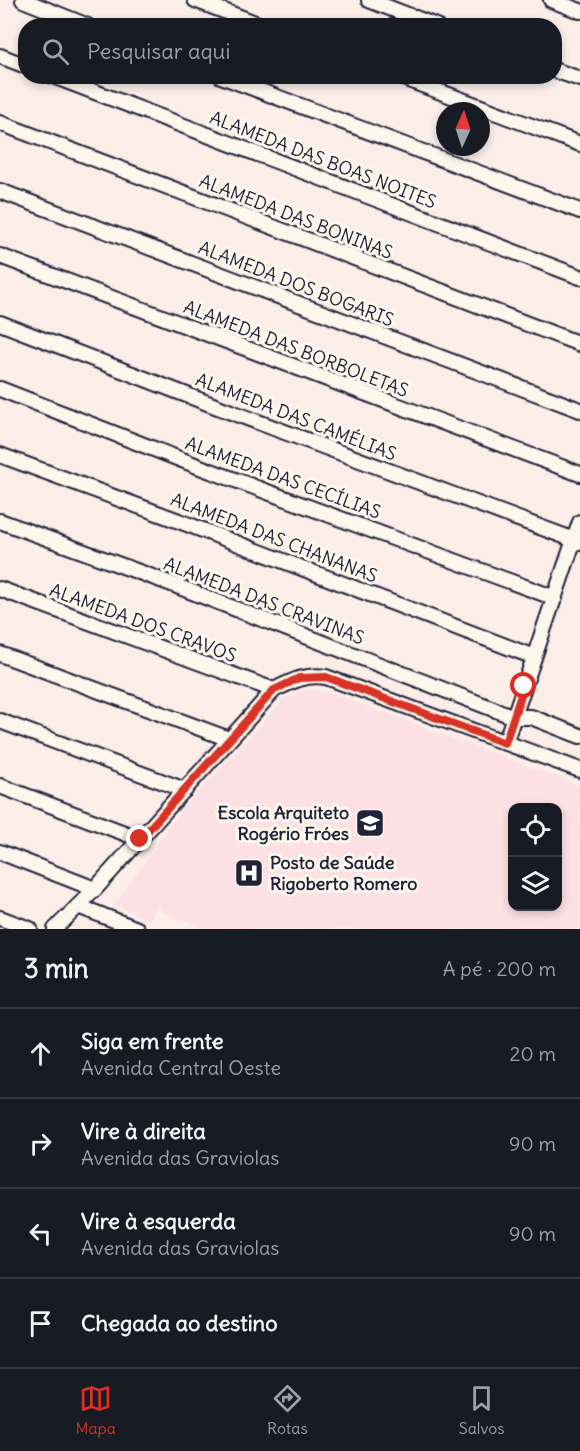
<!DOCTYPE html>
<html lang="pt">
<meta charset="utf-8">
<style>
body{margin:0;font-family:Delius,sans-serif;background:#20242c;color:#f1f3f6}
.controls{position:absolute;right:18px;bottom:18px;display:grid;overflow:hidden;border-radius:12px;box-shadow:0 3px 9px #0003}
.controls button{width:54px;height:54px;display:grid;place-items:center;padding:0;border:0;border-bottom:2px solid #363941;background:#171b24;color:#f1f3f6;font:30px sans-serif}
.compass{position:absolute;left:436px;top:102px;width:54px;height:54px;border-radius:50%;background:#171b24;box-shadow:0 3px 9px #0003;rotate:3deg}
.stop{position:absolute;width:18px;height:18px;margin:-14px;border:4px solid #d93025;border-radius:50%;background:#fff}
.stop.end{background:#d93025;border-color:#fff;box-shadow:0 2px 6px #0008}
.list{margin:0;padding:0;list-style:none}
h2{display:flex;justify-content:space-between;align-items:center;height:78px;margin:0;padding:0 24px;font-size:26px}
h2 small{font-size:20px;font-weight:400;color:#9ea1a6}
.list li{display:grid;grid-template-columns:39px 1fr auto;gap:18px;align-items:center;box-sizing:border-box;height:90px;padding:0 24px;border-top:2px solid #363941}
.list b{display:block;font-size:22px;white-space:nowrap}
.list p{margin:0;font-size:20px;white-space:nowrap;color:#9ea1a6}
.list em{font-size:20px;font-style:normal;color:#9ea1a6}
.icon{flex:none;width:33px;height:33px;fill:none;stroke:currentColor;stroke-width:2;stroke-linecap:round;stroke-linejoin:round}
.map{position:relative;flex:none;width:580px;height:929px;overflow:hidden}
.search{position:absolute;background:#171b24;box-shadow:0 3px 9px #0003;left:18px;right:18px;top:18px;height:66px;display:flex;align-items:center;gap:15px;box-sizing:border-box;padding:0 21px;border-radius:24px;color:#9ea1a6;font-size:22px}
.sheet{height:438px;background:#171b24}
nav{display:flex;justify-content:space-around;align-items:center;box-sizing:border-box;height:84px;border-top:2px solid #363941;background:#171b24;font-size:16px;color:#9ea1a6}
nav a{display:grid;justify-items:center;gap:3px}
nav .on{color:#d93025}
.map>svg:first-child{display:block}
</style>
<div class="map">
<svg width="580" height="929" viewBox="0 0 580 929">
<rect width="100%" height="100%" fill="#fbede8"/>
<filter id="ink" filterUnits="userSpaceOnUse"><feTurbulence type="fractalNoise" baseFrequency=".0167" numOctaves="2"/><feDisplacementMap in="SourceGraphic" scale="12" xChannelSelector="R" yChannelSelector="G"/><feConvolveMatrix kernelMatrix="1 2 1 2 8 2 1 2 1" color-interpolation-filters="sRGB"/></filter>
<g filter="url(#ink)">
<!-- built -->
<path fill="#fce0e3" fill-rule="evenodd" d="M315 690 330 693 580 786V929H208L161 911 162 908 157 906 150 920 115 904 184 807 283 701 300 691ZM512 808H558V906H512Z"/>
<g fill="none" stroke-linecap="round" stroke-linejoin="round">
<!-- minor casing -->
<g stroke="#22223b" stroke-width="18">
<g id="minor">
<path d="M23 0 88 26"/>
<path d="M195 0 263 26"/>
<path d="M369 0 436 26"/>
<path d="M551 0 580 11"/>
<path d="M0 56 26 66"/>
<path d="M554 70 580 79"/>
<path d="M53 76 580 277"/>
<path d="M221 76 580 211"/>
<path d="M398 76 580 144"/>
<path d="M0 123 580 344"/>
<path d="M0 191 580 410"/>
<path d="M0 256 580 474"/>
<path d="M0 323 223 409 580 542"/>
<path d="M0 389 200 467 555 598"/>
<path d="M0 455 179 521 534 657"/>
<path d="M0 521 169 583 514 717H531L580 736"/>
<path d="M0 589 274 690"/>
<path d="M0 654 229 739"/>
<path d="M0 721 185 790"/>
<path d="M505 743 580 522"/>
<path d="M0 786 140 839"/>
<path d="M0 852 95 889"/>
<path d="M78 906 137 929"/>
<path d="M0 918 30 929"/>
<path d="M55 929 95 889 274 690C292 681 305 674 326 677L580 770"/>
</g>
</g>
<!-- minor -->
<use href="#minor" stroke="#fbf7ec" stroke-width="14"/>
</g>
</g>
<g fill="none" stroke-linecap="round" stroke-linejoin="round" filter="url(#ink)">
<!-- route -->
<path stroke="#d93025" stroke-width="8" d="M140 839 274 690 299 678 326 677 505 743 524 686"/>
</g>
<!-- icons -->
<defs>
<g id="school-square" transform="scale(1.5)"><rect x="-9" y="-9" width="18" height="18" rx="4" fill="#22223b" stroke="#fbf7ec"/><path d="M0-5L7-2L0 1L-7-2ZM-4 1L0 2.5L4 1V4Q0 6-4 4Z" fill="#fff"/></g>
<g id="hospital-square" transform="scale(1.5)"><rect x="-9" y="-9" width="18" height="18" rx="4" fill="#22223b" stroke="#fbf7ec"/><path d="M-5-5h3v3.5h4V-5h3V5h-3V1.5h-4V5h-3Z" fill="#fff"/></g>
</defs>
<g fill-rule="evenodd">
<use href="#school-square" x="370" y="823"/>
<use href="#hospital-square" x="249" y="873"/>
</g>
<g text-anchor="middle" stroke-width="6" stroke-linejoin="round" paint-order="stroke">
<!-- street labels -->
<g font-size="18" fill="#22223b" stroke="#fbf7ec">
<text transform="translate(323 160) rotate(21)" y="6">ALAMEDA DAS BOAS NOITES</text>
<text transform="translate(296 217) rotate(21)" y="6">ALAMEDA DAS BONINAS</text>
<text transform="translate(296 284) rotate(21)" y="6">ALAMEDA DOS BOGARIS</text>
<text transform="translate(296 349) rotate(21)" y="6">ALAMEDA DAS BORBOLETAS</text>
<text transform="translate(296 417) rotate(21)" y="6">ALAMEDA DAS CAMÉLIAS</text>
<text transform="translate(283 478) rotate(20)" y="6">ALAMEDA DAS CECÍLIAS</text>
<text transform="translate(274 538) rotate(21)" y="6">ALAMEDA DAS CHANANAS</text>
<text transform="translate(264 601) rotate(21)" y="6">ALAMEDA DAS CRAVINAS</text>
<text transform="translate(143 623) rotate(20)" y="6">ALAMEDA DOS CRAVOS</text>
</g>
<!-- poi labels -->
<g font-size="18" font-weight="bold" fill="#22223b" stroke="#fbf7ec" text-anchor="end">
<text x="349" y="819">Escola Arquiteto<tspan x="349" dy="21">Rogério Fróes</tspan></text>
<text x="270" y="869" text-anchor="start">Posto de Saúde<tspan x="270" dy="21">Rigoberto Romero</tspan></text>
</g>
</g>
</svg>
<div class="controls">
<button><svg class="icon" aria-label="locate" viewBox="0 0 24 24"><circle cx="12" cy="12" r="6"/><path d="M12 2v4M12 18v4M2 12h4M18 12h4"/></svg></button>
<button><svg class="icon" aria-label="layers" viewBox="0 0 24 24"><path d="M12 4l9 5-9 5-9-5zM3 14l9 5 9-5"/></svg></button>
</div>
<svg class="compass" viewBox="-18 -18 36 36"><path d="M0-13l5 13h-10z" fill="#e53935"/><path d="M0 13l5-13h-10z" fill="#9ea1a6"/></svg>
<div class="stop" style="left:524px;top:686px"></div>
<div class="stop end" style="left:140px;top:839px"></div>
<div class="search"><svg class="icon" aria-label="search" viewBox="0 0 24 24"><circle cx="10" cy="10" r="6"/><path d="M15 15l6 6"/></svg>Pesquisar aqui</div>
</div>
<section class="sheet">
<h2>3 min<small>A pé · 200 m</small></h2>
<ul class="list">
<li><svg class="icon" aria-label="ahead" viewBox="0 0 24 24"><path d="M12 20V5M6 11l6-6 6 6"/></svg><div><b>Siga em frente</b><p>Avenida Central Oeste</p></div><em>20 m</em></li>
<li><svg class="icon" aria-label="right" viewBox="0 0 24 24"><path d="M7 20v-9h11M14 6l5 5-5 5"/></svg><div><b>Vire à direita</b><p>Avenida das Graviolas</p></div><em>90 m</em></li>
<li><svg class="icon" aria-label="left" viewBox="0 0 24 24"><path d="M17 20v-9H6M10 6l-5 5 5 5"/></svg><div><b>Vire à esquerda</b><p>Avenida das Graviolas</p></div><em>90 m</em></li>
<li><svg class="icon" aria-label="arrive" viewBox="0 0 24 24"><path d="M6 21V4h12l-3 4 3 4H6"/></svg><div><b>Chegada ao destino</b></div></li>
</ul>
</section>
<nav>
<a class="on"><svg class="icon" aria-label="map" viewBox="0 0 24 24"><path d="M3 6l6-2 6 2 6-2v14l-6 2-6-2-6 2zM9 4v14M15 6v14"/></svg>Mapa</a>
<a><svg class="icon" aria-label="directions" viewBox="0 0 24 24"><path d="M12 3l9 9-9 9-9-9zM9 14v-3h6M13 9l2 2-2 2"/></svg>Rotas</a>
<a><svg class="icon" aria-label="saved" viewBox="0 0 24 24"><path d="M7 4h10v16l-5-4-5 4z"/></svg>Salvos</a>
</nav>
